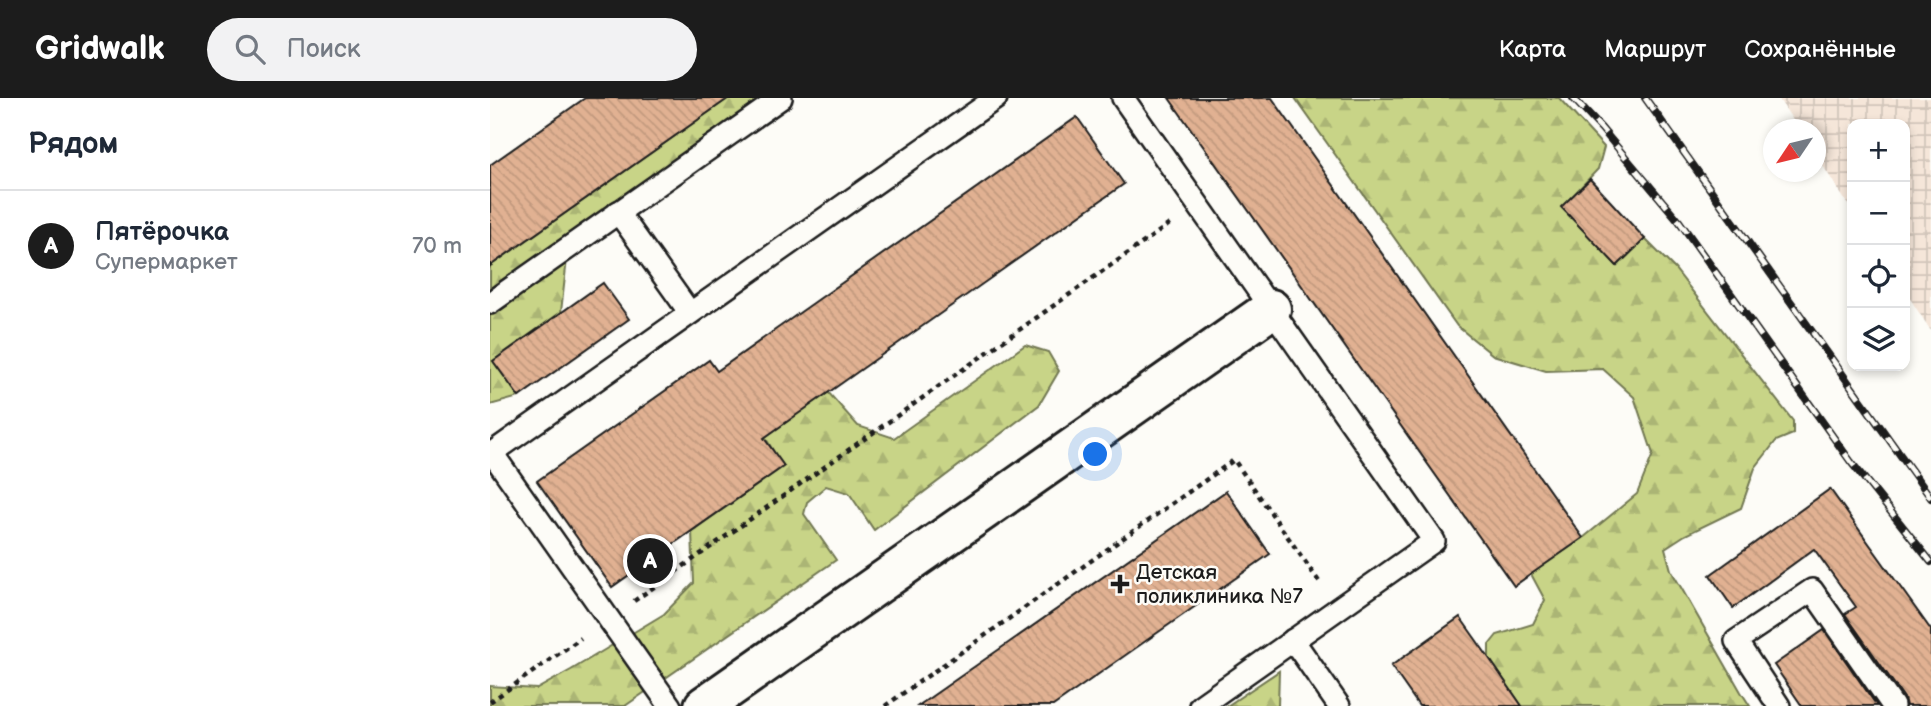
<!DOCTYPE html>
<html lang="ru">
<meta charset="utf-8">
<style>
body{margin:0;font-family:"Balsamiq Sans",sans-serif;background:#f2f2f3;color:#1f2937}
.controls{position:absolute;right:21px;top:21px;display:grid;overflow:hidden;border-radius:14px;box-shadow:0 4px 10px #0003}
.controls button{width:63px;height:63px;display:grid;place-items:center;padding:0;border:0;border-bottom:2px solid #e0e1e3;background:#fff;color:#1f2937;font:35px sans-serif}
.compass{position:absolute;left:1273px;top:21px;width:63px;height:63px;border-radius:50%;background:#fff;box-shadow:0 4px 10px #0003;rotate:235deg}
.you{position:absolute;left:606px;top:357px;width:24px;height:24px;margin:-18px;border:5px solid #fff;border-radius:50%;background:#1a73e8;box-shadow:0 0 0 10px #1a73e833}
.badge{display:grid;place-items:center;width:46px;height:46px;border-radius:50%;background:#1c1c1c;color:#fff;font-size:23px;font-weight:700}
.pin{position:absolute;translate:-50% -50%;border:4px solid #fff;box-shadow:0 2px 7px #0006}
.list{margin:0;padding:0;list-style:none}
h2{display:flex;justify-content:space-between;align-items:center;height:91px;margin:0;padding:0 28px;font-size:30px}
h2 small{font-size:23px;font-weight:400;color:#747a83}
.list li{display:grid;grid-template-columns:46px 1fr auto;gap:21px;align-items:center;box-sizing:border-box;height:112px;padding:0 28px;border-top:2px solid #e0e1e3}
.list b{display:block;font-size:26px;white-space:nowrap}
.list p{margin:0;font-size:23px;white-space:nowrap;color:#747a83}
.list em{font-size:23px;font-style:normal;color:#747a83}
.icon{flex:none;width:38px;height:38px;fill:none;stroke:currentColor;stroke-width:2;stroke-linecap:round;stroke-linejoin:round}
.map{position:relative;flex:none;width:1441px;height:608px;overflow:hidden}
header{display:flex;align-items:center;gap:42px;box-sizing:border-box;height:98px;padding:0 35px;background:#1c1c1c;color:#fff}
header strong{font-size:33px}
nav{display:flex;gap:38px;margin-inline-start:auto;font-size:24px}
.search{width:490px;height:63px;background:#f2f2f3;display:flex;align-items:center;gap:18px;box-sizing:border-box;padding:0 24px;border-radius:38px;color:#747a83;font-size:26px}
main{display:flex}
aside{flex:1;background:#fff}
.map>svg:first-child{display:block}
</style>
<header>
<strong>Gridwalk</strong>
<div class="search"><svg class="icon" aria-label="search" viewBox="0 0 24 24"><circle cx="10" cy="10" r="6"/><path d="M15 15l6 6"/></svg>Поиск</div>
<nav><a>Карта</a><a>Маршрут</a><a>Сохранённые</a></nav>
</header>
<main>
<aside>
<h2>Рядом<small></small></h2>
<ul class="list">
<li><span class="badge">A</span><div><b>Пятёрочка</b><p>Супермаркет</p></div><em>70 m</em></li>
</ul>
</aside>
<div class="map">
<svg width="1441" height="608" viewBox="0 0 1441 608">
<defs>
<pattern id="industrial-grid" width="8" height="8" patternUnits="userSpaceOnUse" patternTransform="scale(1.75)"><rect width="8" height="8" fill="#f5e6d9"/><path d="M0 4h8M4 0v8" fill="none" stroke="#d1c5ba"/></pattern>
<pattern id="forest-firs" width="22" height="20" patternUnits="userSpaceOnUse" patternTransform="scale(1.75)"><rect width="22" height="20" fill="#c8d487"/><path d="M5 1l3.5 6h-7zM16 11l3.5 6h-7z" fill="#abb574"/></pattern>
<pattern id="building-back-hatch" width="6" height="6" patternUnits="userSpaceOnUse" patternTransform="scale(1.75)"><rect width="6" height="6" fill="#e1b192"/><path d="M-1 5l2 2M0 0l6 6M5-1l2 2" fill="none" stroke="#c0987d"/></pattern>
</defs>
<rect width="100%" height="100%" fill="#fdfcf7"/>
<filter id="ink" filterUnits="userSpaceOnUse"><feTurbulence type="fractalNoise" baseFrequency=".0143" numOctaves="2"/><feDisplacementMap in="SourceGraphic" scale="14" xChannelSelector="R" yChannelSelector="G"/><feConvolveMatrix kernelMatrix="1 2 1 2 8 2 1 2 1" color-interpolation-filters="sRGB"/></filter>
<g filter="url(#ink)">
<!-- industrial -->
<path fill="url(#industrial-grid)" d="M1288 0H1441V233L1415 193V26H1362V113L1326 57 1325 32 1309 31Z"/>
<!-- forest -->
<g fill="url(#forest-firs)" stroke="#727852" stroke-width="2">
<path d="M239 0H282L77 161 71 214 3 263 29 299 0 307V168Z"/>
<path d="M805 0H1069L1114 49 1108 71 1072 109 1127 168 1155 141 1185 171 1303 323V336L1286 343 1265 370 1251 410 1195 437 1175 450 1181 472 1251 594 1260 608H1032L999 560V547L1007 537 1043 526 1055 502 1041 476 1093 440 1147 396 1163 356 1144 299 1113 271 1056 273 1003 257 967 228Z"/>
<path d="M535 247 558 254 569 273 549 307 384 432 359 395 336 388 317 404 314 416 346 462 135 608H0V588L47 591 81 572 174 516 204 485 202 433 293 369 275 339 338 294 368 328 404 340Z"/>
<path d="M789 573 788 608H737Z"/>
</g>
<!-- building -->
<g fill="url(#building-back-hatch)" stroke="#1c1c1c" stroke-width="2">
<path d="M95 0H239L0 168V67Z"/>
<path d="M679 0H782L1093 440 1024 488Z"/>
<path d="M587 19 634 86 274 340 294 368 122 489 47 383 219 262 227 273Z"/>
<path d="M1100 81 1155 141 1127 168 1071 109Z"/>
<path d="M113 185 139 221 29 299 3 263Z"/>
<path d="M1340 391 1441 532V608H1416L1414 600 1355 516 1366 509 1324 451 1243 510 1220 477Z"/>
<path d="M736 393 780 456 640 554 563 608H428Z"/>
<path d="M970 519 999 560 1032 608H929L901 568Z"/>
<path d="M1334 532 1387 608H1312L1284 567Z"/>
</g>
<g fill="none" stroke-linecap="round" stroke-linejoin="round">
<!-- service casing -->
<g stroke="#1c1c1c" stroke-width="26">
<g id="service">
<path d="M633 0 944 443 710 608"/>
<path d="M128 114 200 215"/>
<path d="M0 205 291 0"/>
<path d="M803 542 849 608"/>
<path d="M180 608 2 355 506 0"/>
<path d="M1289 608 1246 543 1322 492 1403 608"/>
</g>
</g>
<!-- minor casing -->
<g stroke="#1c1c1c" stroke-width="44">
<path id="minor" d="M214 608 781 211"/>
</g>
<!-- path -->
<g stroke="#1c1c1c" stroke-width="4.5" stroke-dasharray="5 5" stroke-linecap="butt">
<path d="M144 503 681 125"/>
<path d="M0 604 91 540"/>
<path d="M395 608 744 362 830 485"/>
</g>
<!-- service -->
<use href="#service" stroke="#fdfcf7" stroke-width="21"/>
<!-- minor -->
<use href="#minor" stroke="#fdfcf7" stroke-width="38"/>
<!-- rail casing -->
<g stroke="#1c1c1c" stroke-width="8">
<g id="rail">
<path d="M1083 0 1111 30 1189 123 1361 364 1441 464"/>
<path d="M1155 0 1441 400"/>
</g>
</g>
<!-- rail -->
<use href="#rail" stroke="#fdfcf7" stroke-width="5" stroke-dasharray="16" stroke-linecap="butt"/>
</g>
</g>
<!-- markers -->
<path fill="#1c1c1c" stroke="#fdfcf7" stroke-width="2.5" d="M626.5 475.5h7v7h7v7h-7v7h-7v-7h-7v-7h7z"/>
<g text-anchor="middle" stroke-width="5" stroke-linejoin="round" paint-order="stroke">
<!-- poi labels -->
<g font-size="21" fill="#1c1c1c" stroke="#fdfcf7" text-anchor="start">
<text x="646" y="481">Детская<tspan x="646" dy="24">поликлиника №7</tspan></text>
</g>
</g>
</svg>
<div class="controls">
<button>+</button>
<button>−</button>
<button><svg class="icon" aria-label="locate" viewBox="0 0 24 24"><circle cx="12" cy="12" r="6"/><path d="M12 2v4M12 18v4M2 12h4M18 12h4"/></svg></button>
<button><svg class="icon" aria-label="layers" viewBox="0 0 24 24"><path d="M12 4l9 5-9 5-9-5zM3 14l9 5 9-5"/></svg></button>
</div>
<svg class="compass" viewBox="-18 -18 36 36"><path d="M0-13l5 13h-10z" fill="#e53935"/><path d="M0 13l5-13h-10z" fill="#747a83"/></svg>
<div class="you"></div>
<div class="pin badge" style="left:160px;top:463px">A</div>
</div>
</main>
